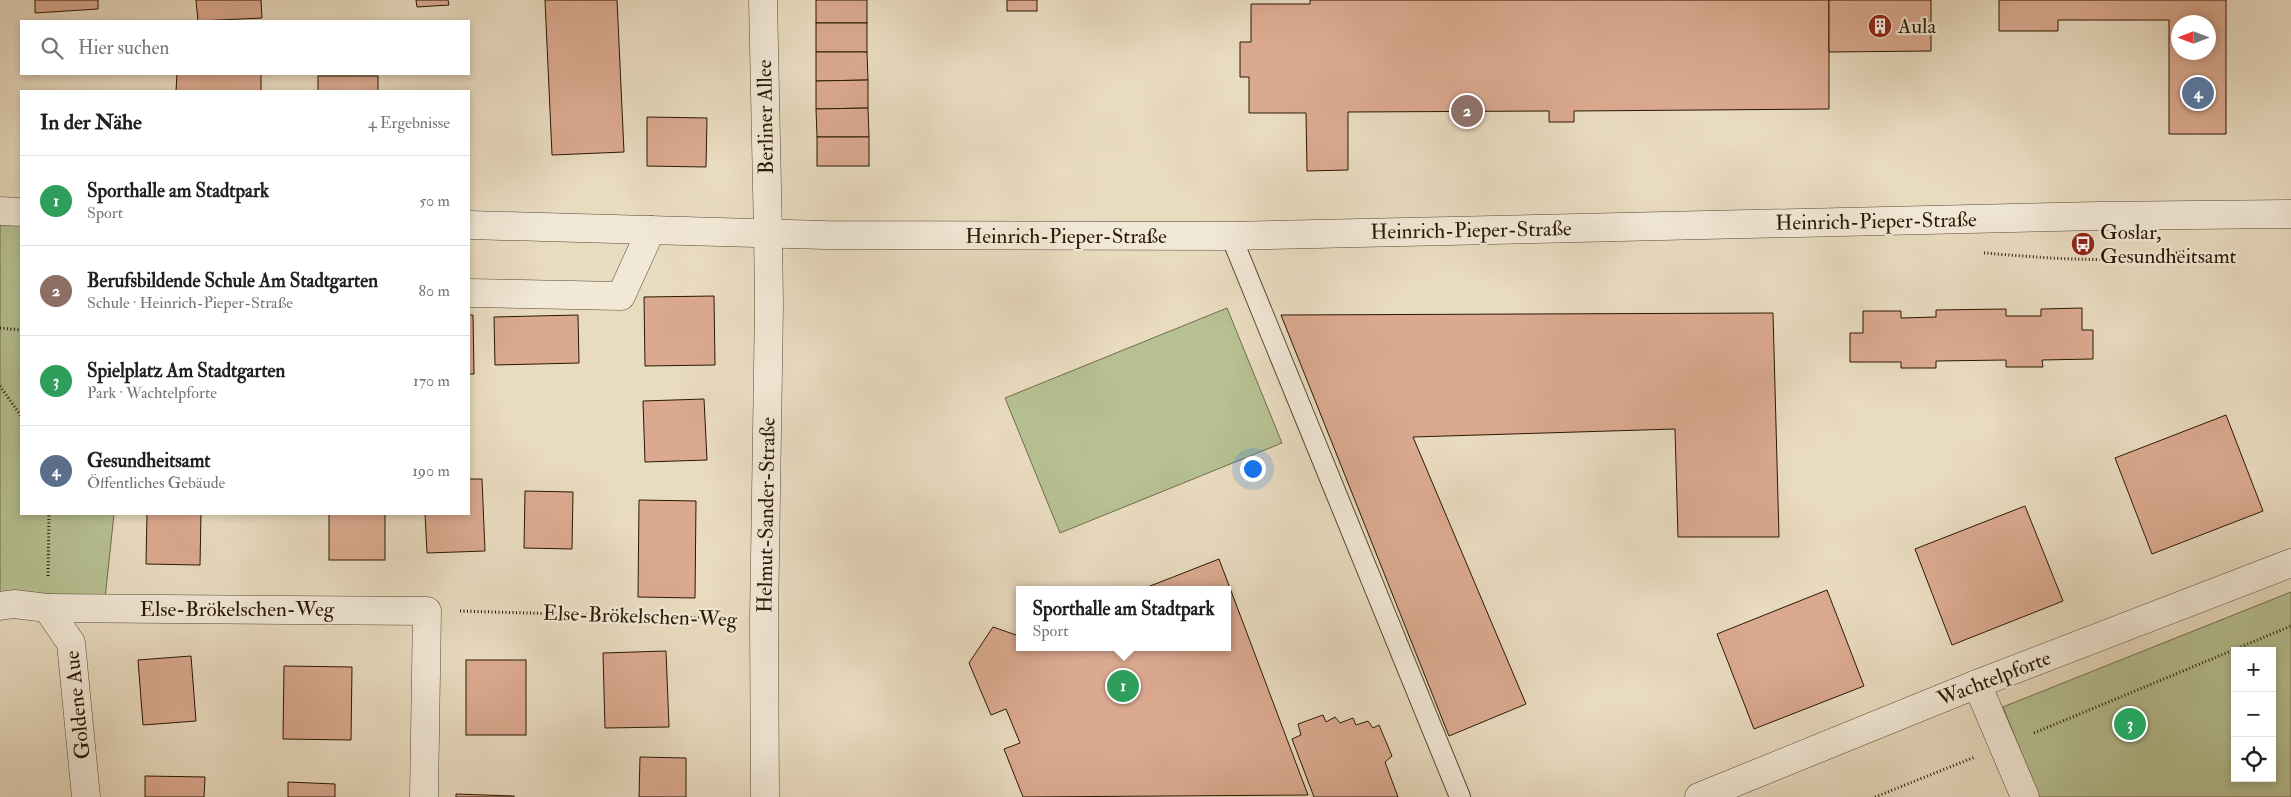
<!DOCTYPE html>
<html lang="de">
<meta charset="utf-8">
<style>
body{margin:0;font-family:"IM FELL Double Pica",serif;background:#f2f2f2;color:#202124}
.controls{position:absolute;right:15px;bottom:15px;display:grid;overflow:hidden;border-radius:0px;box-shadow:0 2px 8px #0003}
.controls button{width:45px;height:45px;display:grid;place-items:center;padding:0;border:0;border-bottom:1px solid #e0e0e0;background:#fff;color:#202124;font:25px sans-serif}
.compass{position:absolute;left:2171px;top:15px;width:45px;height:45px;border-radius:50%;background:#fff;box-shadow:0 2px 8px #0003;rotate:270deg}
.you{position:absolute;left:1252px;top:468px;width:18px;height:18px;margin:-12px;border:4px solid #fff;border-radius:50%;background:#1a73e8;box-shadow:0 0 0 8px #1a73e833}
.badge{display:grid;place-items:center;width:32px;height:32px;border-radius:50%;background:#ea580c;color:#fff;font-size:16px;font-weight:700}
.pin{position:absolute;translate:-50% -50%;border:2px solid #fff;box-shadow:0 1px 5px #0006}
.popup{position:absolute;left:1016px;top:586px;width:215px;height:65px;box-sizing:border-box;display:grid;place-content:center;border-radius:0px;background:#fff;filter:drop-shadow(0 1px 4px #0005);font-size:16px;white-space:nowrap;color:#757577}
.popup b{font-size:19px;color:#202124}
.popup::after{content:'';position:absolute;left:50%;top:100%;margin-left:-10px;border:10px solid transparent;border-top-color:#fff}
.list{margin:0;padding:0;list-style:none}
h2{display:flex;justify-content:space-between;align-items:center;height:65px;margin:0;padding:0 20px;font-size:21px}
h2 small{font-size:16px;font-weight:400;color:#757577}
.list li{display:grid;grid-template-columns:32px 1fr auto;gap:15px;align-items:center;box-sizing:border-box;height:90px;padding:0 20px;border-top:1px solid #e0e0e0}
.list b{display:block;font-size:19px;white-space:nowrap}
.list p{margin:0;font-size:16px;white-space:nowrap;color:#757577}
.list em{font-size:16px;font-style:normal;color:#757577}
.icon{flex:none;width:28px;height:28px;fill:none;stroke:currentColor;stroke-width:2;stroke-linecap:round;stroke-linejoin:round}
.map{position:relative;flex:none;width:2291px;height:797px;overflow:hidden}
.search{position:absolute;background:#fff;box-shadow:0 2px 8px #0003;left:20px;top:20px;width:450px;height:55px;display:flex;align-items:center;gap:12px;box-sizing:border-box;padding:0 18px;border-radius:0px;color:#757577;font-size:19px}
.panel{position:absolute;background:#fff;box-shadow:0 2px 8px #0003;left:20px;top:90px;width:450px;height:425px;border-radius:0px}
.map>svg:first-child{display:block}
</style>
<div class="map">
<svg width="2291" height="797" viewBox="0 0 2291 797">
<rect width="100%" height="100%" fill="#e9dbc0"/>
<filter id="stains"><feTurbulence type="fractalNoise" baseFrequency=".004" numOctaves="4"/><feColorMatrix values="0 0 0 0 .2 0 0 0 0 .09 0 0 0 0 .02 0 0 0 .5 -.17"/></filter>
<radialGradient id="worn" r=".72"><stop offset=".6" stop-color="#630" stop-opacity="0"/><stop offset="1" stop-color="#630" stop-opacity=".3"/></radialGradient>
<!-- green -->
<g fill="#b6c092" stroke="#706c4a" fill-rule="evenodd">
<path d="M0 211 21 212V514H114L104 608 0 606Z"/>
<path d="M1227 308 1282 443 1060 533 1005 398Z"/>
<path d="M2291 592V797H2039L2003 707ZM2235 651H2272V778H2235Z"/>
</g>
<!-- building -->
<g fill="#dba990" stroke="#291802" fill-rule="evenodd">
<path d="M35 0H98V9L35 13Z"/>
<path d="M196 0H261L262 18 198 21Z"/>
<path d="M416 0H448L449 5 417 7Z"/>
<path d="M545 0H617L624 152 552 155Z"/>
<rect x="816" y="0" width="51" height="23"/>
<rect x="1007" y="0" width="30" height="11"/>
<path d="M1310 0H1829V109L1574 111V122H1549V111L1348 112V170L1307 171 1306 113H1249V77H1240V42H1251V4H1310Z"/>
<path d="M1829 0H1931V51L1829 52Z"/>
<path d="M1999 0H2226V134H2169V20H2058V31H1999ZM2178 22H2208V52H2178Z"/>
<rect x="816" y="23" width="51" height="29"/>
<path d="M816 52H867L868 80 816 81Z"/>
<path d="M177 74H261V91H176Z"/>
<rect x="318" y="76" width="60" height="15"/>
<path d="M868 80V108L816 109V81Z"/>
<path d="M868 108 869 137H817L816 109Z"/>
<path d="M647 117 707 118 706 167 647 166Z"/>
<rect x="817" y="137" width="52" height="29"/>
<path d="M714 296 715 365 645 366 644 297Z"/>
<path d="M2082 308V330H2093V359L2042 360 2043 367H2006V360L1936 361V368H1901V362H1850V333H1863V311H1901V318L1936 317V310L2006 309V316H2041V309Z"/>
<path d="M1773 313 1779 537H1678L1675 429 1413 437 1526 704 1449 736 1281 315Z"/>
<path d="M469 315H473L474 374H469Z"/>
<path d="M578 315 579 363 495 365 494 317Z"/>
<path d="M704 399 707 460 645 462 643 401Z"/>
<path d="M2226 415 2263 511 2152 554 2115 458Z"/>
<path d="M469 479H482L485 551 427 553 425 514H469Z"/>
<path d="M525 491 573 492 572 549 524 548Z"/>
<path d="M639 500 696 501 695 598 638 597Z"/>
<path d="M2025 506 2063 601 1952 645 1915 549Z"/>
<path d="M147 514H201L200 565 146 564Z"/>
<rect x="329" y="514" width="56" height="46"/>
<path d="M1219 559 1308 795 1023 797 1004 749 1020 743 1006 709 991 715 969 663 993 627 1019 636V647H1227V590H1140Z"/>
<path d="M1827 590 1864 686 1754 729 1717 634Z"/>
<path d="M666 651 669 727 605 728 603 653Z"/>
<path d="M191 656 196 721 143 725 138 660Z"/>
<rect x="466" y="660" width="60" height="75"/>
<path d="M284 666 352 667 351 740 283 739Z"/>
<path d="M1323 715 1326 722 1335 717 1340 723 1353 718 1356 725 1368 721 1373 728 1379 725 1392 756 1385 762 1398 797H1314L1292 739 1301 735 1298 724Z"/>
<path d="M640 757 686 758V797H639Z"/>
<path d="M145 776 205 777 204 797H145Z"/>
<path d="M288 782 335 784V797H288Z"/>
<path d="M456 794 514 796V797H456Z"/>
</g>
<g fill="none" stroke-linecap="round" stroke-linejoin="round">
<!-- service casing -->
<g stroke="#594932" stroke-width="22">
<path id="service" d="M1231 236 1460 797"/>
</g>
<!-- minor casing -->
<g stroke="#594932" stroke-width="29">
<g id="minor">
<path d="M469 293 621 296 651 230"/>
<path d="M0 606 14 604 47 608 71 643 86 797"/>
<path d="M47 608 427 611 424 797"/>
<path d="M1977 684 2025 797"/>
<path d="M765 797 764 620 769 306 768 234"/>
<path d="M1699 797 1977 684 2291 563"/>
</g>
</g>
<!-- tertiary casing -->
<g stroke="#594932" stroke-width="29">
<g id="tertiary">
<path d="M763 0 768 234"/>
<path d="M0 211 21 212"/>
<path d="M469 225 825 235 1231 236 2098 216 2291 214"/>
</g>
</g>
<!-- path -->
<g stroke="#291802" stroke-width="3" stroke-dasharray="1 2.5" stroke-linecap="butt">
<path d="M1984 253C2048 258 2126 266 2189 250"/>
<path d="M0 328 21 330"/>
<path d="M0 386 21 416"/>
<path d="M48 576 49 514"/>
<path d="M460 611 731 619"/>
<path d="M2034 733 2291 626"/>
<path d="M1875 797 1975 757"/>
</g>
<!-- service -->
<use href="#service" stroke="#f1e8d6" stroke-width="20"/>
<!-- minor -->
<use href="#minor" stroke="#f1e8d6" stroke-width="28"/>
<!-- tertiary -->
<use href="#tertiary" stroke="#f1e8d6" stroke-width="28"/>
</g>
<!-- icons -->
<defs>
<g id="building-disc" transform="scale(1.25)"><circle r="9.5" fill="#8f2418" stroke="#f1e8d6"/><path d="M-4-6H4V6H1V3H-1V6H-4ZM-2.5-4.3h1.7v1.8h-1.7ZM.8-4.3h1.7v1.8H.8ZM-2.5-1h1.7V.8h-1.7ZM.8-1h1.7V.8H.8Z" fill="#fff"/></g>
<g id="bus-disc" transform="scale(1.25)"><circle r="9.5" fill="#8f2418" stroke="#f1e8d6"/><path d="M-5-6H5V4H4V6H2V4H-2V6H-4V4H-5ZM-3.5-4V0h7V-4ZM-3.5 1.2v1.5H-2V1.2ZM2 1.2v1.5H3.5V1.2Z" fill="#fff"/></g>
</defs>
<g fill-rule="evenodd">
<use href="#building-disc" x="1880" y="26"/>
<use href="#bus-disc" x="2083" y="244"/>
</g>
<g text-anchor="middle" stroke-width="4.5" stroke-linejoin="round" paint-order="stroke">
<!-- poi labels -->
<g font-size="21" fill="#291802" stroke="#f1e8d6" text-anchor="start">
<text x="1898" y="33">Aula</text>
<text x="2100" y="239">Goslar,<tspan x="2100" dy="24">Gesundheitsamt</tspan></text>
</g>
<!-- street labels -->
<g font-size="21" fill="#291802" stroke="#f1e8d6">
<text transform="translate(765 117) rotate(-91)" y="7">Berliner Allee</text>
<text transform="translate(1876 221) rotate(-1)" y="7">Heinrich-Pieper-Straße</text>
<text transform="translate(1471 230) rotate(-1)" y="7">Heinrich-Pieper-Straße</text>
<text x="1066" y="243">Heinrich-Pieper-Straße</text>
<text transform="translate(766 515) rotate(-89)" y="7">Helmut-Sander-Straße</text>
<text x="237" y="616">Else-Brökelschen-Weg</text>
<text transform="translate(640 616) rotate(2)" y="7">Else-Brökelschen-Weg</text>
<text transform="translate(1994 678) rotate(-21)" y="7">Wachtelpforte</text>
<text transform="translate(77 705) rotate(-96)" y="7">Goldene Aue</text>
</g>
</g>
<rect width="100%" height="100%" filter="url(#stains)"/>
<rect width="100%" height="100%" fill="url(#worn)"/>
</svg>
<div class="controls">
<button>+</button>
<button>−</button>
<button><svg class="icon" aria-label="locate" viewBox="0 0 24 24"><circle cx="12" cy="12" r="6"/><path d="M12 2v4M12 18v4M2 12h4M18 12h4"/></svg></button>
</div>
<svg class="compass" viewBox="-18 -18 36 36"><path d="M0-13l5 13h-10z" fill="#e53935"/><path d="M0 13l5-13h-10z" fill="#757577"/></svg>
<div class="you"></div>
<div class="pin badge" style="left:1123px;top:686px;background:#2e9e5b">1</div>
<div class="popup"><b>Sporthalle am Stadtpark</b>Sport</div>
<div class="pin badge" style="left:1467px;top:111px;background:#8d6e63">2</div>
<div class="pin badge" style="left:2130px;top:724px;background:#2e9e5b">3</div>
<div class="pin badge" style="left:2198px;top:93px;background:#5c6f8a">4</div>
<div class="search"><svg class="icon" aria-label="search" viewBox="0 0 24 24"><circle cx="10" cy="10" r="6"/><path d="M15 15l6 6"/></svg>Hier suchen</div>
<section class="panel">
<h2>In der Nähe<small>4 Ergebnisse</small></h2>
<ul class="list">
<li><span class="badge" style="background:#2e9e5b">1</span><div><b>Sporthalle am Stadtpark</b><p>Sport</p></div><em>50 m</em></li>
<li><span class="badge" style="background:#8d6e63">2</span><div><b>Berufsbildende Schule Am Stadtgarten</b><p>Schule · Heinrich-Pieper-Straße</p></div><em>80 m</em></li>
<li><span class="badge" style="background:#2e9e5b">3</span><div><b>Spielplatz Am Stadtgarten</b><p>Park · Wachtelpforte</p></div><em>170 m</em></li>
<li><span class="badge" style="background:#5c6f8a">4</span><div><b>Gesundheitsamt</b><p>Öffentliches Gebäude</p></div><em>190 m</em></li>
</ul>
</section>
</div>
